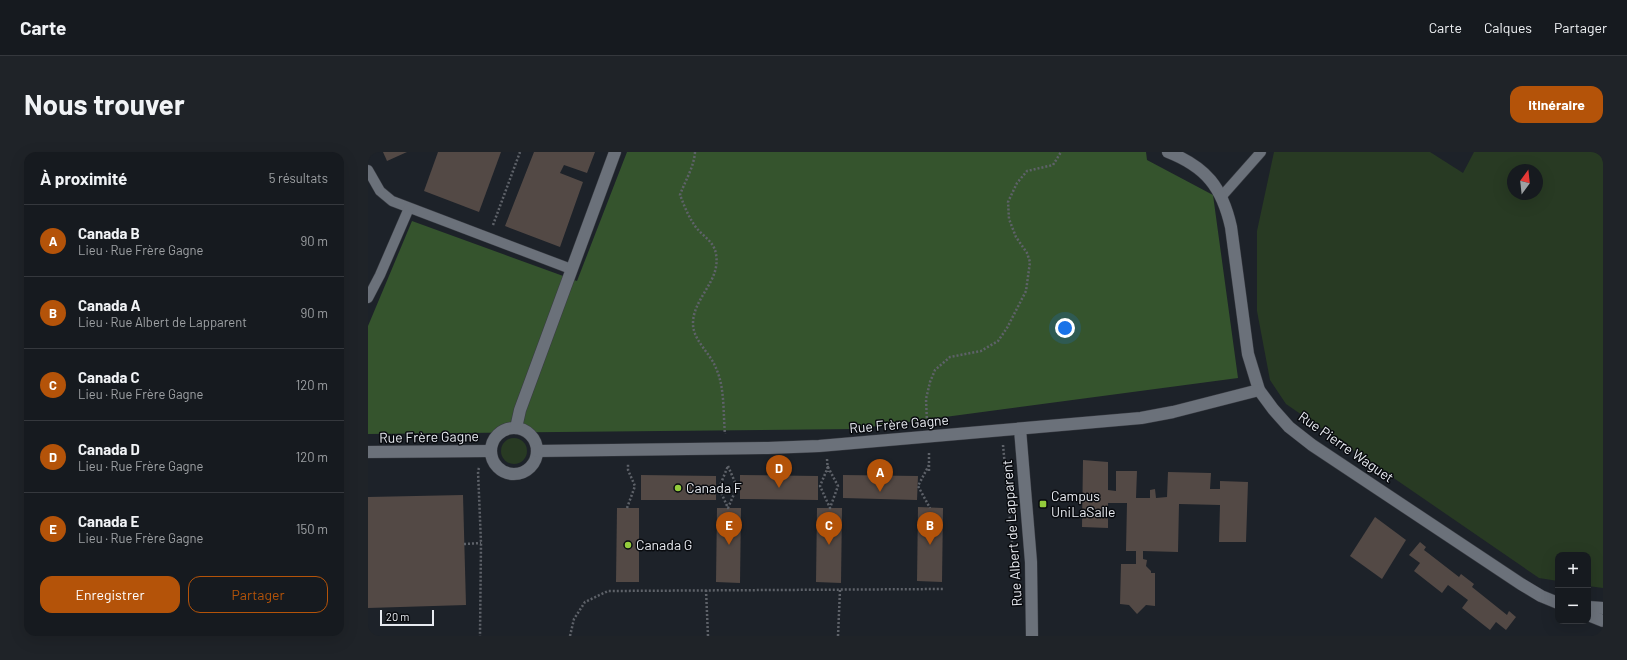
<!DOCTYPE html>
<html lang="fr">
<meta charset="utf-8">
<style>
body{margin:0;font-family:Barlow,sans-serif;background:#1f2328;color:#f1f3f6}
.controls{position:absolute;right:12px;bottom:12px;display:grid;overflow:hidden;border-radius:8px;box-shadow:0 4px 16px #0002}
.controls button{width:36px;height:36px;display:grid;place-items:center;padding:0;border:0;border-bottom:1px solid #35383d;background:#161a1f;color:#f1f3f6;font:20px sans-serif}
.compass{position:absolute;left:1139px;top:12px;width:36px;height:36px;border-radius:50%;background:#161a1f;box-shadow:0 4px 16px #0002;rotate:15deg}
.scale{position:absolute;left:12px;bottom:10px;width:54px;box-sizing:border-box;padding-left:4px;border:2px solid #e7eaf0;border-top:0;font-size:11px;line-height:14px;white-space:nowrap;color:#e7eaf0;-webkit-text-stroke:3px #090b0f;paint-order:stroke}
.you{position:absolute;left:697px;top:176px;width:14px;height:14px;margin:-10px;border:3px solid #fff;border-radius:50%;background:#1a73e8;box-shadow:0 0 0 6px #1a73e833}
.badge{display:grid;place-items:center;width:26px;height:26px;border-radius:50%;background:#b45309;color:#fff;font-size:13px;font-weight:700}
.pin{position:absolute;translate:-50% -33px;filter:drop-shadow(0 1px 2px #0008)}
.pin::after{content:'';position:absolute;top:21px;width:14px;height:12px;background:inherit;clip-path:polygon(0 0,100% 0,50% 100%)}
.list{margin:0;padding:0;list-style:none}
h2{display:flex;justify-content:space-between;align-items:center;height:52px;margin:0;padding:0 16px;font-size:17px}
h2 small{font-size:13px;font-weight:400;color:#9ea1a4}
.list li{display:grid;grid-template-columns:26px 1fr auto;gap:12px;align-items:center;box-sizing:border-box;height:72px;padding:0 16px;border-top:1px solid #35383d}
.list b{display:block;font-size:15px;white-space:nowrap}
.list p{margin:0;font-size:13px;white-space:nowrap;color:#9ea1a4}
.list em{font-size:13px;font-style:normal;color:#9ea1a4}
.actions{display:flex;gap:8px;padding:12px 16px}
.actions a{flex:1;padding:9px 0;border:1px solid #b45309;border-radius:12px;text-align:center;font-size:14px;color:#b45309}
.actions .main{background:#b45309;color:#fff}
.map{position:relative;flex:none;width:1235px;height:484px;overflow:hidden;border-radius:12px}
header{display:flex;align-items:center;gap:24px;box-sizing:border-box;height:56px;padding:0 20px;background:#161a1f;border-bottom:1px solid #35383d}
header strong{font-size:19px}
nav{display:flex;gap:22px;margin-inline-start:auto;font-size:14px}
.intro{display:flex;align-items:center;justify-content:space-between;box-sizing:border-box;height:96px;padding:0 24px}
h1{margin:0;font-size:28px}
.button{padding:10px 18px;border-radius:12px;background:#b45309;color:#fff;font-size:14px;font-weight:700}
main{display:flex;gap:24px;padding:0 24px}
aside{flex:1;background:#161a1f;border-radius:12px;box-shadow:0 4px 16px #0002}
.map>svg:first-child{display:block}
</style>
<header>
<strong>Carte</strong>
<nav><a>Carte</a><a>Calques</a><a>Partager</a></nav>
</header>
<div class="intro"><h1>Nous trouver</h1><a class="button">Itinéraire</a></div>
<main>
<aside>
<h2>À proximité<small>5 résultats</small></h2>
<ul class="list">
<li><span class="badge">A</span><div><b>Canada B</b><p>Lieu · Rue Frère Gagne</p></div><em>90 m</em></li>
<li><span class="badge">B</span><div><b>Canada A</b><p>Lieu · Rue Albert de Lapparent</p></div><em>90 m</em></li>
<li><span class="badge">C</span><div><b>Canada C</b><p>Lieu · Rue Frère Gagne</p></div><em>120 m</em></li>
<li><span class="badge">D</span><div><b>Canada D</b><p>Lieu · Rue Frère Gagne</p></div><em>120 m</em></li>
<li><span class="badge">E</span><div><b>Canada E</b><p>Lieu · Rue Frère Gagne</p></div><em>150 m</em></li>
</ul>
<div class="actions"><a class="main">Enregistrer</a><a>Partager</a></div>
</aside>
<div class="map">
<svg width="1235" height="484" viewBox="0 0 1235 484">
<rect width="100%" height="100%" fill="#1d2229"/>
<!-- green -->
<g fill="#283a23" fill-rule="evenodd">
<path d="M906 0H1062L1095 21 1106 0H1235V436L1220 434V403H1190V429L1171 426 918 252 902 228 889 159V79ZM1145 18H1169V42H1145Z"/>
<circle cx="146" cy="299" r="13"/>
</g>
<!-- forest -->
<path fill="#35542d" d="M259 0H778L779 8 845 43 870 226 487 277 0 282V174L44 69 209 129Z"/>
<!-- building -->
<g fill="#534945">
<path d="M15 0H39L19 9Z"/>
<path d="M70 0H133L111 60 56 39Z"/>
<path d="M166 0H227L219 21 196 13 192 21 215 30 192 95 137 74Z"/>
<path d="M715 308 740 310V338L748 339V319H769L768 346H782V338L787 337 788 346 799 345 800 320 843 321 842 337H852V329L880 330 878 390H851L852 353 811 352 810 400 775 399V407L779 408 778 414 783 419V421H787V454L778 453 769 462 761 453 752 452 753 412H768V399H758L759 351H740V376L714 375Z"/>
<path d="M273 323 348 324V348H273Z"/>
<path d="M372 323 450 324V348L372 347Z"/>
<path d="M475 323 550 324 549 348 475 346Z"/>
<path d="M95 343 98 453 0 456V345Z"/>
<path d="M550 355 575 356 574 430 549 429Z"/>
<path d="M249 356H271V430H248Z"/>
<path d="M349 356H373L372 431 348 430Z"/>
<path d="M449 356H474L473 431 448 430Z"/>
<path d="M1007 365 1038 388 1014 427 982 404Z"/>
<path d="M1052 390 1058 395 1056 398 1060 401 1091 425 1093 422 1106 432 1104 435 1139 463 1141 459 1148 465 1138 478 1128 470 1122 478 1094 456 1100 448 1080 433 1074 441 1046 419 1052 411 1041 403Z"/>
</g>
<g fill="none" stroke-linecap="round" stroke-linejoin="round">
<!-- lane casing -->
<g stroke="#393c43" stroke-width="11">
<g id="lane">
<path d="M0 18 12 39 24 49 203 117"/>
<path d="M854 44 893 0"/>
<path d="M0 146 12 123 41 56"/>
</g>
</g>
<!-- street casing -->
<g stroke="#393c43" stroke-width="13">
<g id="street">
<path d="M800 0C838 15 854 35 863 75L880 202 891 238 905 257 921 275 944 293 1153 432 1173 444 1190 451"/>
<circle cx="146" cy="299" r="23"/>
<path d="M148 276 152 258 247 0"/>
<path d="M652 277 663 410 664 484"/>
<path d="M169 299 400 296 451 294 773 266 805 260 891 238"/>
<path d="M0 300 122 299"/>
<path d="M1220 455 1235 456"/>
<path d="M1220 463 1235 469"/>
</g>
</g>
<!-- path -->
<g stroke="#5e6269" stroke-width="2.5" stroke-dasharray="2 2" stroke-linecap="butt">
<path d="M327 0C326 15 317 29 312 43 316 53 320 64 327 74 334 84 346 89 348 102 353 130 324 146 325 173 326 189 342 201 348 216 357 236 355 261 357 282"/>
<path d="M125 73 152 0"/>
<path d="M559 270 558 247 562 230 567 218 582 205 613 199 630 189 639 176 658 139 662 110 659 101 648 85 641 67 640 50 649 31 659 19 685 13 693 0"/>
<path d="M635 293 644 390"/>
<path d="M459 307 460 320"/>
<path d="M561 313 550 334 562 356"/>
<path d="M360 314 369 335 360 356 351 336Z"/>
<path d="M460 315 470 334 462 356 452 334Z"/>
<path d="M111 316 110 319 113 391 112 484"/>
<path d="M561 319V299"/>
<path d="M259 356 267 334 260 318V311"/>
<path d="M96 392 113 391"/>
<path d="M338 438 340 484"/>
<path d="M202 484 206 467 217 450 240 439 576 437"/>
<path d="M470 484 472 438"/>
</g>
<!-- lane -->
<use href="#lane" stroke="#6b717a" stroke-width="10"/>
<!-- street -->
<use href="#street" stroke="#6b717a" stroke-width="12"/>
</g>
<!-- markers -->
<g fill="#94cc3c" stroke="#090b0f" stroke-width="1.5">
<circle cx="310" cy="336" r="4"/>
<rect x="671" y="348" width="8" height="8" rx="2"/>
<circle cx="260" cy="393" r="4"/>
</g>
<g text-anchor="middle" stroke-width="3" stroke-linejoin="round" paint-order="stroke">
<!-- street labels -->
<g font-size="14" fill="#e7eaf0" stroke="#090b0f">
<text transform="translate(531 272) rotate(-5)" y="5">Rue Frère Gagne</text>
<text transform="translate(61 285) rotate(-1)" y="5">Rue Frère Gagne</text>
<text transform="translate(978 295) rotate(35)" y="5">Rue Pierre Waguet</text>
<text transform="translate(644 381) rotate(-94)" y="5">Rue Albert de Lapparent</text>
</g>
<!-- poi labels -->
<g font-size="14" fill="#e7eaf0" stroke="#090b0f" text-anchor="start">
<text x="318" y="341">Canada F</text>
<text x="683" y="349">Campus<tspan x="683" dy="16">UniLaSalle</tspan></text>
<text x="268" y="398">Canada G</text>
</g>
</g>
</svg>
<div class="controls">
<button>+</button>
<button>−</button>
</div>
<svg class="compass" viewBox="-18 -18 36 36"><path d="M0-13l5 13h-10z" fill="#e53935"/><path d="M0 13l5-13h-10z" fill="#9ea1a4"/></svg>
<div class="scale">20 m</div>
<div class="you"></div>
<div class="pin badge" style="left:512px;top:340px">A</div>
<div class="pin badge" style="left:562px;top:393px">B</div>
<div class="pin badge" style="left:461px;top:393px">C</div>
<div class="pin badge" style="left:411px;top:336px">D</div>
<div class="pin badge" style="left:361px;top:393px">E</div>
</div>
</main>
